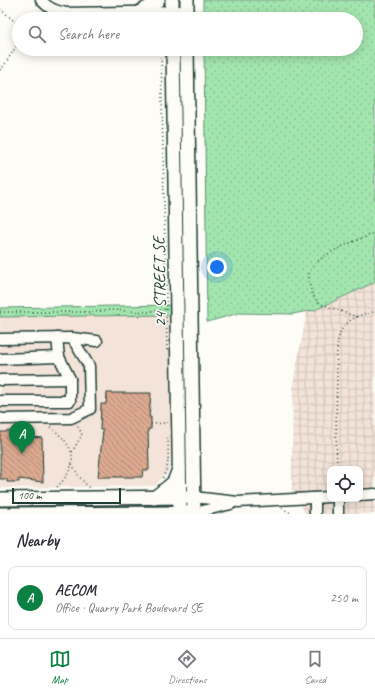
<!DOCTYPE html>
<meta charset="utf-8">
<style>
body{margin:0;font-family:Caveat,sans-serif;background:#f2f2f3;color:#2b2b33}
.controls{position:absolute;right:12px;bottom:12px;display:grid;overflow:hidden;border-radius:8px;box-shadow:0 2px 10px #0003}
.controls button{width:36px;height:36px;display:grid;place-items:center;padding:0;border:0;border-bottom:1px solid #e1e1e2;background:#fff;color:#2b2b33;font:20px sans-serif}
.scale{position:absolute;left:12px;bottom:10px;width:109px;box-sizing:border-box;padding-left:4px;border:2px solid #1f3d34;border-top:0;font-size:11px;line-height:14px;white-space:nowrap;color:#1f3d34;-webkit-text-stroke:3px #fdfcf7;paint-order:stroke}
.you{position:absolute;left:217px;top:267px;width:14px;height:14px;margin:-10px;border:3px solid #fff;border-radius:50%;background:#1a73e8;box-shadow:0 0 0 6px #1a73e833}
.badge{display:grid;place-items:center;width:26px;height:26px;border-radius:50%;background:#0b8043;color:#fff;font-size:13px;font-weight:700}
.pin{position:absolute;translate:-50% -33px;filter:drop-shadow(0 1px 2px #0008)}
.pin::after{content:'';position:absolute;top:21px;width:14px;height:12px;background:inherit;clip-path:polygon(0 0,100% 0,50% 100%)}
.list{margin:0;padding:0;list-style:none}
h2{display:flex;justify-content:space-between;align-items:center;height:52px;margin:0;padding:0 16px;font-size:17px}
h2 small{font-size:13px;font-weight:400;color:#7c7c81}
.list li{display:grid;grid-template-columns:26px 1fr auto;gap:12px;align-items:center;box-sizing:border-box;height:64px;margin:0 8px 8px;padding:0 8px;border:1px solid #e1e1e2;border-radius:8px}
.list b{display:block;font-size:15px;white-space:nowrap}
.list p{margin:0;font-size:13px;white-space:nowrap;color:#7c7c81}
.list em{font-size:13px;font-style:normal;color:#7c7c81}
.icon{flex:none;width:22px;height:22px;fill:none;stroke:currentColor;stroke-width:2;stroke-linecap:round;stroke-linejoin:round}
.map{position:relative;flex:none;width:375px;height:514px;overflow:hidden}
.search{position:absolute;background:#fff;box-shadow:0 2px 10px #0003;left:12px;right:12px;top:12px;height:44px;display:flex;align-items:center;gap:10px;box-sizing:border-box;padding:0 14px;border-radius:22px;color:#7c7c81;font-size:15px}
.sheet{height:124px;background:#fff}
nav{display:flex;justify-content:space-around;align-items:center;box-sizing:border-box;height:56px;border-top:1px solid #e1e1e2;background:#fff;font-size:11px;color:#7c7c81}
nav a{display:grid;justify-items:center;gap:2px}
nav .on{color:#0b8043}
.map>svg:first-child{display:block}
</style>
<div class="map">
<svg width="375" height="514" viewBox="0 0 375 514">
<defs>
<pattern id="industrial-grid" width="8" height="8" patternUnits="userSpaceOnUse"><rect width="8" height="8" fill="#f3e3d8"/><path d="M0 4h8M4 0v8" fill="none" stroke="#d0c4ba"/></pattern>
<pattern id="grass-dots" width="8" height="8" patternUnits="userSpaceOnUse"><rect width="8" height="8" fill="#a3e5af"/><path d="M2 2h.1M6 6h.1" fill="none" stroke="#8cc597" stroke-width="1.8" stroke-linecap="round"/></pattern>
<pattern id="park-tufts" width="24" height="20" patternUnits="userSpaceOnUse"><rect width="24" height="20" fill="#a3e5af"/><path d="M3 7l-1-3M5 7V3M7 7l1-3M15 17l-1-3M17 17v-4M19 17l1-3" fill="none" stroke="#8cc597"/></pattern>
<pattern id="building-back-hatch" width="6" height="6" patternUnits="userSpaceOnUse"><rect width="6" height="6" fill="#dca890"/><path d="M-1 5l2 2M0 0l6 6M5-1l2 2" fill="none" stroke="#b28a76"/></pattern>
</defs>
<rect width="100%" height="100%" fill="#fdfcf7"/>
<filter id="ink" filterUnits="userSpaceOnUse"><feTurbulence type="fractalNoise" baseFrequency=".025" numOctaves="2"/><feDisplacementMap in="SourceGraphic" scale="8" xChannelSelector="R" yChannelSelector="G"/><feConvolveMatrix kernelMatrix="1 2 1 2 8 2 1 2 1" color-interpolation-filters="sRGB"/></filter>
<g filter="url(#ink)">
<!-- built -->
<path fill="#f3e3d8" d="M173 315 170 469 155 486 0 488V317Z"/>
<!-- industrial -->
<path fill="url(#industrial-grid)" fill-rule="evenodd" d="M375 282V514H304V511L292 490 293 384 307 312 321 308ZM330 469H360V499H330Z"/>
<!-- grass -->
<path fill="url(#grass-dots)" stroke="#619172" d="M203 0H375V282L315 310 292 314 239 313 207 322 204 49H356V19H203Z"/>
<!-- park -->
<path fill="url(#park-tufts)" stroke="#619172" d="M173 305V315L0 317V308Z"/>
<!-- building -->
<g fill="url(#building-back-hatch)" stroke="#1f3d34">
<path d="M107 393H151L149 417H151V429H148L149 470H143L142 477H98L103 430H100L101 404H106Z"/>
<path d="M6 431 32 432V437L42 438 43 482 19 479V482H7V479H0V432H6Z"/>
</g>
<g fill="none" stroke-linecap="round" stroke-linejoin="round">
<!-- minor casing -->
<g stroke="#1f3d34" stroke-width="13">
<g id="minor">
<path d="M41 0C48 8 55 11 66 13L187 11"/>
<path d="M72 338 97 341"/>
<path d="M0 339 72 338 89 366 90 409 71 418 2 419 0 418"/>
<path d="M0 359 59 357 57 338"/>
<path d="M0 380 70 379 59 357"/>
<path d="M0 401H70V379"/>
<path d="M360 495 375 494"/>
<path d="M193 497 238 502 330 497"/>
<path d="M315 498V514"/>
<path d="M338 499V514"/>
<path d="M194 513 231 504"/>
</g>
</g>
<!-- major casing -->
<g stroke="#1f3d34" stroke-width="16">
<g id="major">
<path d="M172 0V19"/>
<path d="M187 0V19"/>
<path d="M140 12 153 5 158 0"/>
<path d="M173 49 180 514"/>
<path d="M187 49 194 514"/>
<path d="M154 498 167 488 174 482 179 469"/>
<path d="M0 499C63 498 125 498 188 497"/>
<path d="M0 514 188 513"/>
</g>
</g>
<!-- path -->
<g stroke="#1f3d34" stroke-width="1.5" stroke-dasharray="1 3" stroke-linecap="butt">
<path d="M0 9 19 25"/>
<path d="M35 19 41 11"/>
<path d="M161 49 167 351"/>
<path d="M0 70 3 67 19 42"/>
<path d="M0 312H92L111 310 148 312 158 310 166 309"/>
<path d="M357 317 321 304C314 299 312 294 310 286 309 282 308 278 309 274 315 254 358 240 375 233"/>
<path d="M151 424 168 423"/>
<path d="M50 427C77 447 80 465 55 489"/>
<path d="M72 452 82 435 81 432 76 424"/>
<path d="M72 464 78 475 89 488"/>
<path d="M337 469C336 438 336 407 337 376 337 363 335 343 341 331 347 319 363 313 375 312"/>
<path d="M163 478C170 466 168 450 168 436"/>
<path d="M282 508 292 514"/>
</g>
<!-- minor -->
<use href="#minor" stroke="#fdfcf7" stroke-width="10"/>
<!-- major -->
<use href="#major" stroke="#fdfcf7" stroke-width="13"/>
</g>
</g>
<g text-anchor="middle" stroke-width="3" stroke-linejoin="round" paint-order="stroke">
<!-- street labels -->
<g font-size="17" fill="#1f3d34" stroke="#fdfcf7">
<text transform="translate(159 282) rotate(-91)" y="6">24 STREET SE</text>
</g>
</g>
</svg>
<div class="controls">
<button><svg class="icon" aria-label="locate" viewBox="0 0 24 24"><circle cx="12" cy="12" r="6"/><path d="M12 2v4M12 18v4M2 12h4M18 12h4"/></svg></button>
</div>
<div class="scale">100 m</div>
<div class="you"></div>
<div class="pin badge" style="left:22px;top:454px">A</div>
<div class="search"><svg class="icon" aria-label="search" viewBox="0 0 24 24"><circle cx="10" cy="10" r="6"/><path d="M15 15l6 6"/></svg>Search here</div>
</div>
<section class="sheet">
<h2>Nearby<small></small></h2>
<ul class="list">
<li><span class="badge">A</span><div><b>AECOM</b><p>Office · Quarry Park Boulevard SE</p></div><em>250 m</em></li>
</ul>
</section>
<nav>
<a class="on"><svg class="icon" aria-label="map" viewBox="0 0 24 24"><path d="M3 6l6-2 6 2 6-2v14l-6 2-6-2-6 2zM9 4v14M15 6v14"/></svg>Map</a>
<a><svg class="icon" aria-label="directions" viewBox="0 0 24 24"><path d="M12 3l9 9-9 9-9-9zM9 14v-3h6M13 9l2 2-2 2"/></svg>Directions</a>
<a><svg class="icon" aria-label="saved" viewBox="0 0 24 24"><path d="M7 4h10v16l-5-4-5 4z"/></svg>Saved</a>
</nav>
